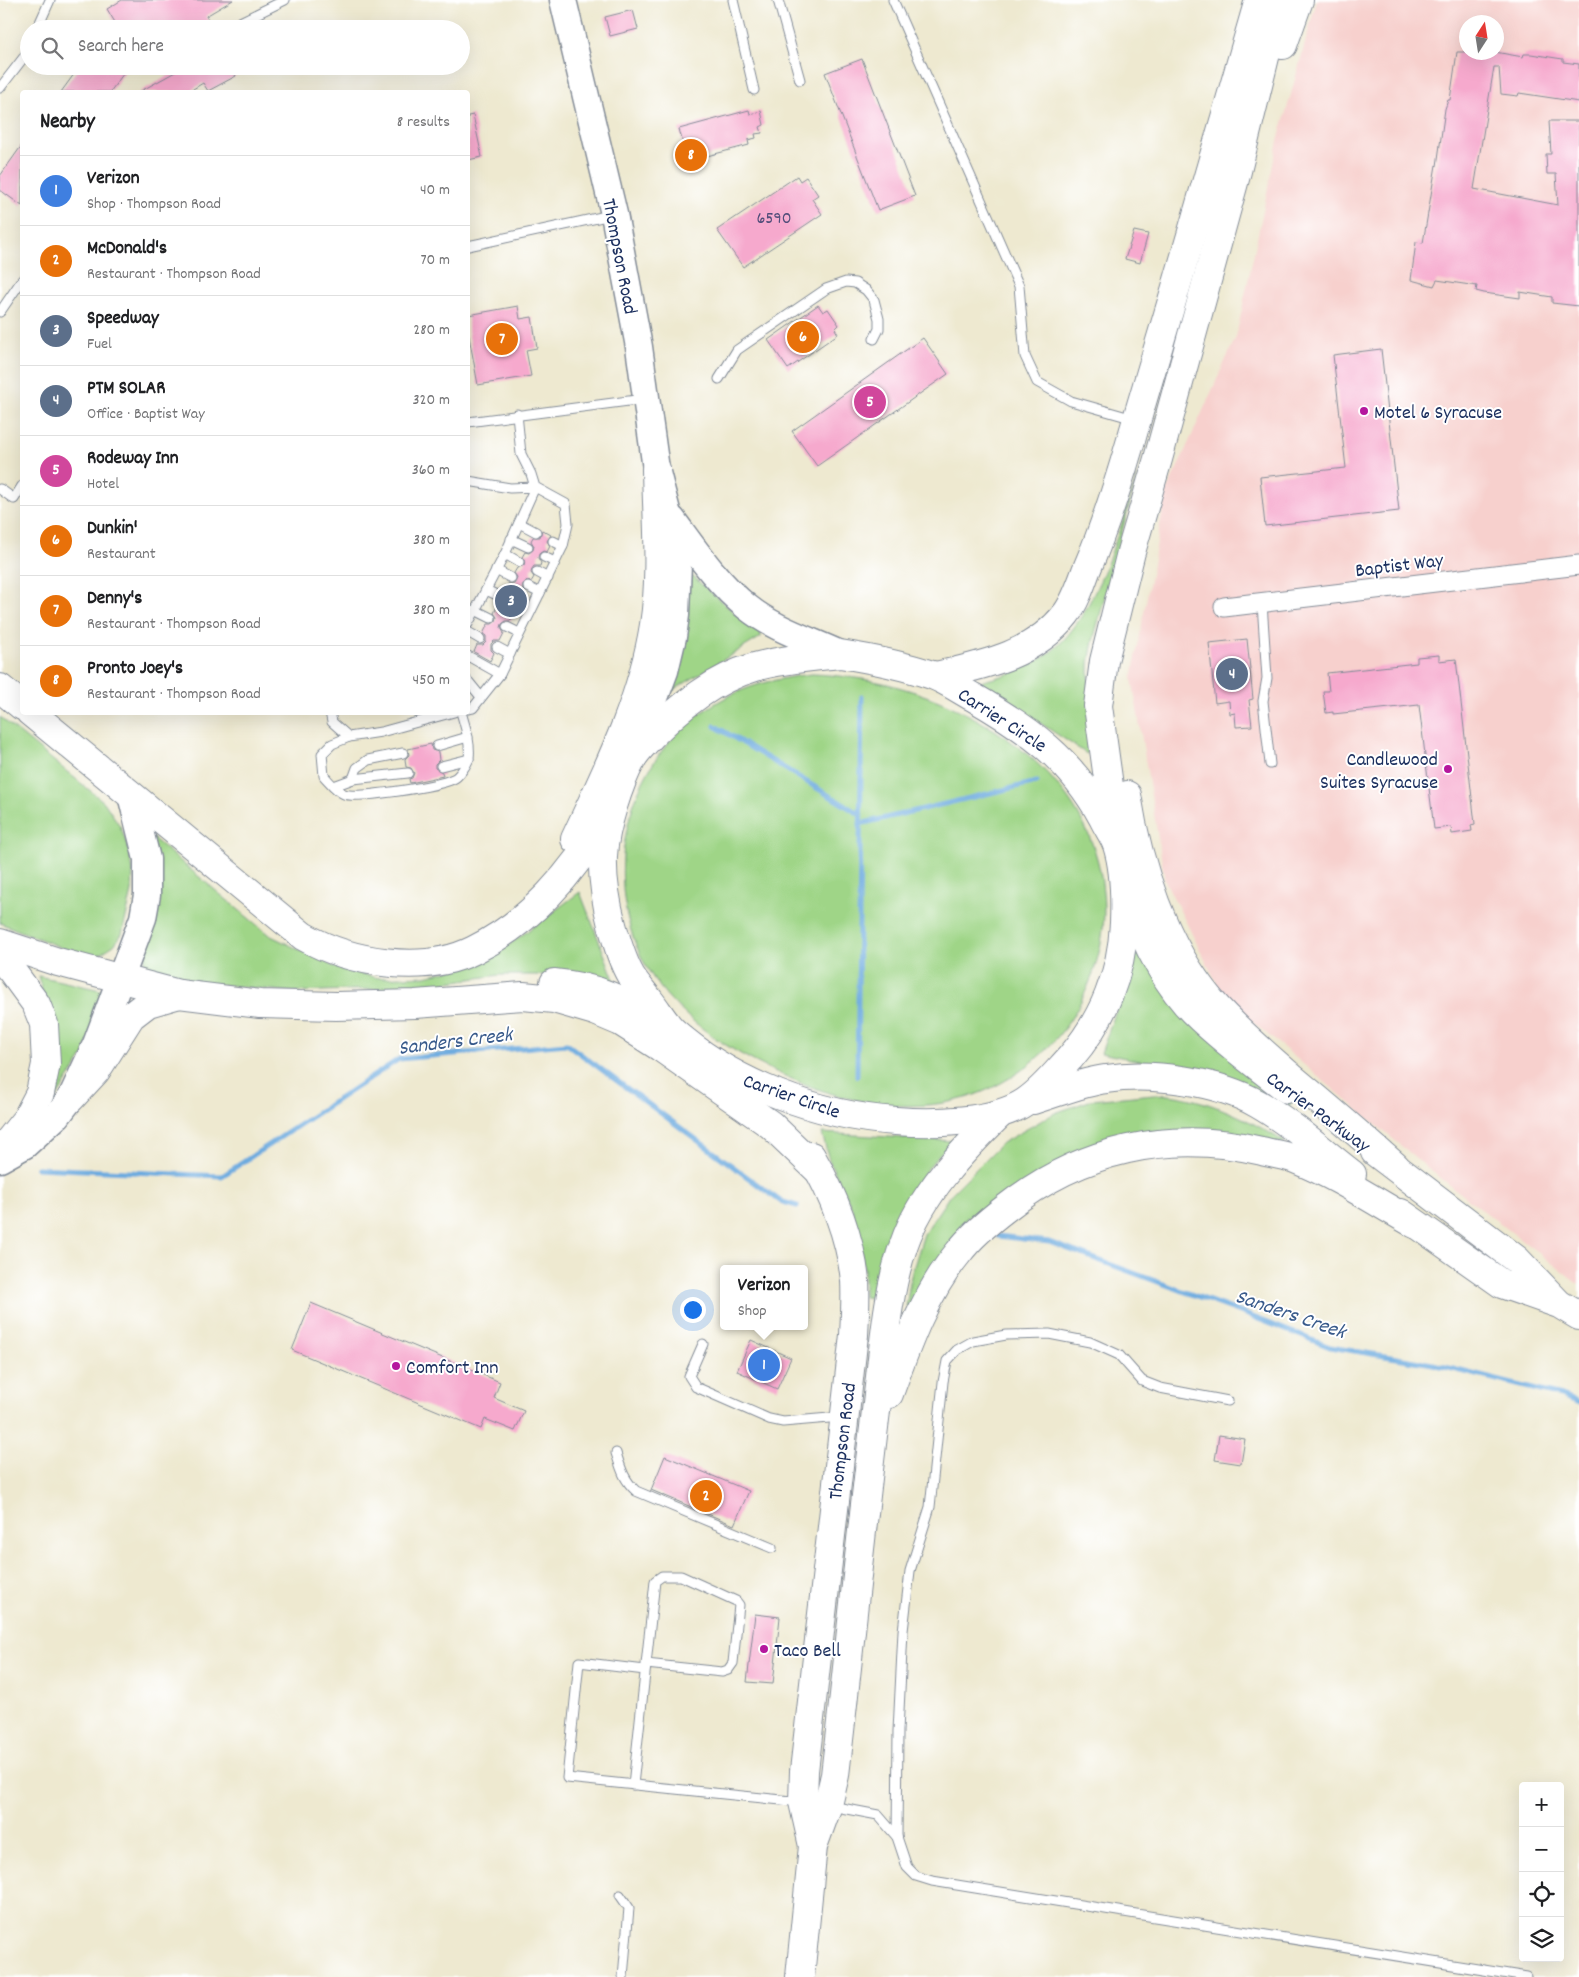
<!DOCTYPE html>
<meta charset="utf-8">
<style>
body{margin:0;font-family:Dekko,sans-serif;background:#f2f2f2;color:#202124}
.controls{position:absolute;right:15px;bottom:15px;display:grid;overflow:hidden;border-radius:5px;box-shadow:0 5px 20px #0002}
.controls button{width:45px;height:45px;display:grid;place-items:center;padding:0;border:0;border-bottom:1px solid #e0e0e0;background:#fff;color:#202124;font:25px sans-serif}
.compass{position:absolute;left:1459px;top:15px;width:45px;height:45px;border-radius:50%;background:#fff;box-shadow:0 5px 20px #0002;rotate:12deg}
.you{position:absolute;left:692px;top:1309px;width:18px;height:18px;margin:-12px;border:4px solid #fff;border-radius:50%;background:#1a73e8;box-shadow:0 0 0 8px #1a73e833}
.badge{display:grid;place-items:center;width:32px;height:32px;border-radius:50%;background:#b5179e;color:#fff;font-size:16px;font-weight:700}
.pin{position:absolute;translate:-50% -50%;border:2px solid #fff;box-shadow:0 1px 5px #0006}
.popup{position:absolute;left:720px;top:1265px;width:88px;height:65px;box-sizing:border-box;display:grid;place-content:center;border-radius:5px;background:#fff;filter:drop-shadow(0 1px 4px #0005);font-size:16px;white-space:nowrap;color:#757577}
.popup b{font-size:19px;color:#202124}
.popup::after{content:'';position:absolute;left:50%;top:100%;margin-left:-10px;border:10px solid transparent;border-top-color:#fff}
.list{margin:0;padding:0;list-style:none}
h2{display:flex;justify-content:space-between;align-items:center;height:65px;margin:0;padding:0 20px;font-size:21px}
h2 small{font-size:16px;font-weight:400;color:#757577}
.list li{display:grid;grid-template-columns:32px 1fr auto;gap:15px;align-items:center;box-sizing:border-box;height:70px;padding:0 20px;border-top:1px solid #e0e0e0}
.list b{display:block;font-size:19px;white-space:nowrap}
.list p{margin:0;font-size:16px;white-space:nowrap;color:#757577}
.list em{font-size:16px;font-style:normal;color:#757577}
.icon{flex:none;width:28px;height:28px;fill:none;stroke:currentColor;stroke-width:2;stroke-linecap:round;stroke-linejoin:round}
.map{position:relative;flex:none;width:1579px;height:1977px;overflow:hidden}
.search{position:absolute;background:#fff;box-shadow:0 5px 20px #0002;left:20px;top:20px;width:450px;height:55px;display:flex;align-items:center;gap:12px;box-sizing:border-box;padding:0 18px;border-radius:28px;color:#757577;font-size:19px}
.panel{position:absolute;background:#fff;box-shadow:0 5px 20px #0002;left:20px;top:90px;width:450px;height:625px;border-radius:5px}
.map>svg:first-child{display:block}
</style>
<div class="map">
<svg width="1579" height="1977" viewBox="0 0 1579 1977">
<rect width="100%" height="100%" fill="#fff"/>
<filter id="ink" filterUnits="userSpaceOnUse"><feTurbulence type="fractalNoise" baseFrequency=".02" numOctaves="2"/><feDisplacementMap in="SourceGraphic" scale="10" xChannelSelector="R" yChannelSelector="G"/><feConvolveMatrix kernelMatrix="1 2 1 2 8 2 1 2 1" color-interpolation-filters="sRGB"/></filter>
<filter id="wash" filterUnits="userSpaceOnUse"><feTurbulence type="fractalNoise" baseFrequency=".0096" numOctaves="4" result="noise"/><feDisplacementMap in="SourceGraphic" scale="20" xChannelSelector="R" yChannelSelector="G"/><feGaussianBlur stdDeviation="1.12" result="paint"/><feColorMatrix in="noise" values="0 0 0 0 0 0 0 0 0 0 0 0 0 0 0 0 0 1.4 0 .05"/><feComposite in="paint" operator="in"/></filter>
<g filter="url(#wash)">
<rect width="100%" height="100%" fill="#eee9d0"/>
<!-- built -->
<path fill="#f7d0cd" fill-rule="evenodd" d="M1317 0H1579V1284L1429 1169 1225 999 1165 881 1132 678 1166 493 1236 337 1278 141ZM1466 22H1496V52H1466Z"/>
<!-- green -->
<g fill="#9fd587" stroke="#5d8272">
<path d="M1137 476 1093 641 1089 663V748L1087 754 981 684 983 681C1008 675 1033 667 1053 650 1097 614 1119 530 1137 476Z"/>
<path d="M687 576 693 577 736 614 760 631 761 637 670 692Z"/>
<path d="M812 674C836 675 860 678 883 683 985 707 1094 781 1103 892 1107 931 1098 968 1080 1003 1056 1051 1007 1089 954 1101 900 1113 842 1101 792 1079 740 1057 687 1026 654 979 597 895 619 767 705 710 739 687 772 679 812 674Z"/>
<path d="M0 717 104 802 120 826 127 844 133 870 132 891 122 934 114 945 100 954 85 957 0 923Z"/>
<path d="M149 835 269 935 339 969 379 978 425 976 459 968 494 956 580 892 615 982 611 987 537 975H500L403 988 293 992 195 982 142 969 153 929 161 889 156 854Z"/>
<path d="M1140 944 1294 1100 1285 1112 1180 1069 1101 1053Z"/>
<path d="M38 976 105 991 84 1055 46 1113 51 1023Z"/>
<path d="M1154 1094C1200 1095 1248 1118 1286 1143L1096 1145 918 1291 909 1306 906 1307 911 1276 924 1234 950 1195 1002 1143 1055 1113 1092 1100Z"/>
<path d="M822 1133 953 1141C946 1148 938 1155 932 1163 902 1200 883 1252 878 1299L864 1297V1268L853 1210 829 1160Z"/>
</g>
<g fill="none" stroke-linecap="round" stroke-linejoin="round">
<!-- stream -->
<g stroke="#6dabdf" stroke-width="5">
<path d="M715 726 861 815"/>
<path d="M860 824 1037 782"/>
<path d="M857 1076 862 696"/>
<path d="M37 1168 222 1176 399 1059 567 1044 780 1201 797 1206"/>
<path d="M998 1236 1049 1242 1240 1312 1330 1347 1433 1364 1561 1396 1579 1403"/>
</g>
</g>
<g id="blocks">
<!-- building -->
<g fill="#f6a9cd">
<path d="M122 0H233L206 16 210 23 200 29H119L107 9Z"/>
<path d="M633 10 638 29 610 36 605 17Z"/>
<path d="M1457 52H1495L1523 57 1524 54H1531L1556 58 1563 59V62L1579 64V102L1519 93 1518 96 1501 94 1499 67H1494L1474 189 1558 205 1556 174H1547L1546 154H1551L1549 121H1579V306L1552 303V297L1520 292V298L1484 293 1476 291 1477 286 1437 280 1434 286 1411 280 1416 242 1423 243 1436 165 1437 166 1445 109 1448 100H1450Z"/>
<path d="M862 59 915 196 878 210 825 73Z"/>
<path d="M80 66H129L110 92H61Z"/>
<path d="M186 66H231L236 76 208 91 203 83 188 92H139Z"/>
<path d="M749 110 750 114 761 111 764 125 760 127 762 133 755 134 756 138 748 140 749 145 688 161 679 129Z"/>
<path d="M473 115 482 157 468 160V116Z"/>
<path d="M22 145V206L0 190V176Z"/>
<path d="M797 176 800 181 806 177 818 195 812 199 822 214 743 267 717 230Z"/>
<path d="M1134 231 1148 234 1140 263 1125 259Z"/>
<path d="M818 305 823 312 828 309 839 325 835 329 838 334 788 369 768 340Z"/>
<path d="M518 306 520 319 532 317 537 348 526 350 531 376 478 385 468 331V315Z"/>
<path d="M923 338 948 374 817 466 792 431Z"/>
<path d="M1381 349 1399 511 1265 526 1260 477 1346 468 1333 355Z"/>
<path d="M542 530 551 535 547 541 550 546 547 552 543 551 539 554 538 558 541 563 540 566H534L532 569 531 573 534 577 531 582 527 581 523 584 522 588 525 593 521 600H517L513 603 512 607 515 611 510 621H506L502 624 501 628 504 633 500 641H494L491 644V650L494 653 490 661 474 652 477 645H483L486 642V636L483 634 488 624H492L496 621 497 617 494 613 499 603 504 602 507 599 504 592 508 584H514L516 581 517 577 514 573 517 568 524 565 525 561 522 557 525 552 529 553 533 550 534 546 531 541 533 537H540Z"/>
<path d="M1247 639 1253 699 1249 700 1252 726 1236 727 1235 713 1230 714 1229 701 1215 703 1209 643Z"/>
<path d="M1439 655V661L1456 659 1475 824 1471 825 1472 831 1452 834 1451 827 1434 829 1419 705 1333 714V712L1326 713 1323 691H1329L1327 673 1417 663V657Z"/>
<path d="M431 744 432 750 438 752 439 760 435 764V768L442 772 443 776 410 783 409 779 412 778 414 773 411 768 406 767 405 759 409 755 408 749Z"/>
<path d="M311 1303 500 1382 494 1398 524 1411 515 1431 485 1419 481 1429 292 1350Z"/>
<path d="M751 1340 791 1358 777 1389 737 1371Z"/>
<path d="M1219 1435 1245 1439 1241 1464 1215 1460Z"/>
<path d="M665 1456 749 1491 734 1525 651 1490Z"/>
<path d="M755 1614 780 1617 773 1684 747 1682Z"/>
</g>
</g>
</g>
<g filter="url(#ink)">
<use href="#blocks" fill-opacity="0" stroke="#848c97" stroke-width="1"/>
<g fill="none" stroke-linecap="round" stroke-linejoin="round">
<!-- lane casing -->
<g stroke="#848c97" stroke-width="11">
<g id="lane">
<path d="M733 0 754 90"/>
<path d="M778 0 800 80"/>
<path d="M893 0 1019 286 1025 356 1037 382 1071 401 1134 419"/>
<path d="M232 26 285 0"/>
<path d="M37 29 50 0"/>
<path d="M0 88 24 57 29 47"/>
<path d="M468 246 611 215"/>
<path d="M0 312 22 280"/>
<path d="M719 379 737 350 826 289 846 282 855 283 866 290 874 300 879 319V329L874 339"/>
<path d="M468 422 644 399"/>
<path d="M468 481 510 488 535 487 505 554 468 624"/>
<path d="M0 489 14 499 22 486"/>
<path d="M519 523 536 532"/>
<path d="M511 539 528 547"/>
<path d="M553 541 563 546"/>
<path d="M505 554 519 562"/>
<path d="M544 557 555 562"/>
<path d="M496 570 511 578"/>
<path d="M537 572 548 578"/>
<path d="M528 587 540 593"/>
<path d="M486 590 501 597"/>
<path d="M1262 603 1267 678 1263 701 1270 764"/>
<path d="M518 606 530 612"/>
<path d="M475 610 491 618"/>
<path d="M507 627 519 633"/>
<path d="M468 632 480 639"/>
<path d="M497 647 510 654"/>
<path d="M468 656 500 674"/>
<path d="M468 681 481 697"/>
<path d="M468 709 473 708 500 674 563 546 568 524 566 504 535 487 531 474 521 454 517 414"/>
<path d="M330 712 332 722 349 737 381 732 454 712"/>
<path d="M349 737 332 744 322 754 324 776C329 781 336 791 344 794 358 799 439 786 453 779 459 777 467 764 469 758 471 743 465 726 461 712"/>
<path d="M437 746 468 737"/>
<path d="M441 766 469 759"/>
<path d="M353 779 357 768 368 760 403 753"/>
<path d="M334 786 353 779 408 773"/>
<path d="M703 1344 689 1376 696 1387 769 1419 783 1422 841 1417"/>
<path d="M616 1453C621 1469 624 1480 636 1491L772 1548"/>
<path d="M645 1670 579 1662 567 1778 801 1802"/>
<path d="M633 1785 655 1581 662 1576H681L736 1601 739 1605 733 1663 728 1670 722 1672 646 1664"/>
<path d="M831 1806 878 1815 897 1837 907 1867 916 1876 932 1881 1527 1977"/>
<path d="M897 1837 898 1731 903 1631 910 1571 930 1507 943 1382 947 1361 957 1350 973 1341 1006 1335 1049 1334 1090 1342 1119 1355 1142 1381 1160 1388 1228 1401"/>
<path d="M620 1895 629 1908 623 1977"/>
</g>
</g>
<!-- street casing -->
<g stroke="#848c97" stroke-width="21">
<path id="street" d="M1224 607 1579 565"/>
</g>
<!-- secondary casing -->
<g stroke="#848c97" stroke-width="29">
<g id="secondary">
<path d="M563 0 614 214 639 347 656 469 668 515 678 563 676 615 673 637 665 671 634 754"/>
<path d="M672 519C695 550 717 583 747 607 774 629 810 640 840 654"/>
<path d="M0 1159 25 1145 58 1115 71 1098 96 1044 143 918 147 895V859L131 795"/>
</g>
</g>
<!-- primary casing -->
<g stroke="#848c97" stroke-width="30">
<g id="primary">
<path d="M840 654C872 659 902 665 932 675 946 680 960 690 973 697 1030 730 1071 759 1103 818 1107 827 1114 836 1117 845 1125 870 1125 898 1124 923 1122 973 1103 1020 1070 1058 1056 1073 1042 1091 1025 1102 994 1123 932 1124 896 1121 819 1116 732 1084 674 1032 665 1024 658 1011 650 1001 644 993 637 985 631 976 622 961 617 942 612 925 606 902 602 880 603 856 604 829 619 783 632 759 637 750 645 743 652 735 682 705 714 679 755 667 783 659 812 657 840 654Z"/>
<path d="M0 688 22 706"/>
<path d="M30 712 303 936C350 963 424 975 474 950 530 922 574 873 603 820"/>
<path d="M575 839C607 770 642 701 654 625 662 574 657 521 656 469"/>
<path d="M1130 899C1145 943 1167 988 1201 1019 1228 1044 1258 1067 1287 1089"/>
<path d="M0 943 58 962 179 994 260 1004 336 1006 415 1004 523 996 554 999 595 1011 621 1022 660 1047 771 1125 820 1172"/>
<path d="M0 958 11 970 36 1004 44 1024 46 1064 40 1093 27 1118 0 1152"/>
<path d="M554 983C596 987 623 999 658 1021"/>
<path d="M71 1098 96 1071 131 1016 148 1003 179 994"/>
<path d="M1033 1100C1057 1093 1082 1082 1106 1079 1151 1072 1218 1081 1258 1104 1291 1123 1321 1150 1352 1174"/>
<path d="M1375 1152 1517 1260 1556 1301"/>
<path d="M811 1156C833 1194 850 1237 855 1280 856 1299 855 1317 854 1335L804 1771 803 1802 813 1846"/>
<path d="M1401 1213 1502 1284 1559 1304 1579 1316"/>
<path d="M889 1394C907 1344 925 1293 959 1252 972 1235 989 1221 1006 1208 1081 1149 1169 1129 1262 1151 1273 1154 1285 1155 1295 1159 1337 1176 1376 1202 1415 1224"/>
<path d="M800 1977 813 1846 828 1805 835 1775C849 1654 861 1532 876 1411 883 1358 886 1294 904 1244 921 1194 963 1150 1000 1114"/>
</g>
</g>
<!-- highway casing -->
<g stroke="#848c97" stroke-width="30">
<g id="highway">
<path d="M1283 45 1299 0"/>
<path d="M936 676C984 665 1034 655 1066 614 1075 602 1081 585 1086 571 1108 520 1124 466 1139 412 1180 275 1220 138 1259 0"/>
<path d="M1127 795C1138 866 1164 945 1211 1001 1235 1029 1264 1053 1291 1077 1326 1106 1361 1136 1395 1166"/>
<path d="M1117 844 1098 706 1104 661 1131 552 1158 459 1236 175 1279 0"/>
</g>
</g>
<!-- lane -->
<use href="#lane" stroke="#fff" stroke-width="9"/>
<!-- street -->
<use href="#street" stroke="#fff" stroke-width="19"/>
<!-- secondary -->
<use href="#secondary" stroke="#fff" stroke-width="26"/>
<!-- primary -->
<use href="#primary" stroke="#fff" stroke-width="28"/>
<!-- highway -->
<use href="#highway" stroke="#fff" stroke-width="28"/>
</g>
</g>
<!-- markers -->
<g fill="#b5179e" stroke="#fff" stroke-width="2">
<circle cx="1364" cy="411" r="5"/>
<circle cx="1448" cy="769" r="5"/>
<circle cx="396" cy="1366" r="5"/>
<circle cx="764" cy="1649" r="5"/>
</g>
<g text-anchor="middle" stroke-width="4" stroke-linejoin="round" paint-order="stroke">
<!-- number labels -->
<g font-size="18" fill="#524e7a">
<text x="774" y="223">6590</text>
</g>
<!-- street labels -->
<g font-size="20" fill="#1b2f5e" stroke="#fff">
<text transform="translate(621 256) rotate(79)" y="7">Thompson Road</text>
<text transform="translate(1399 564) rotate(-7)" y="7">Baptist Way</text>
<text transform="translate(1003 719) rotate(33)" y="7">Carrier Circle</text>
<text transform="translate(792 1095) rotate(19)" y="7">Carrier Circle</text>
<text transform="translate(1319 1111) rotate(36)" y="7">Carrier Parkway</text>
<text transform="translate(841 1441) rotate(-83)" y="7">Thompson Road</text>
</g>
<!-- poi labels -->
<g font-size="20" fill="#1b2f5e" stroke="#fff" text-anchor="start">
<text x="1374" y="418">Motel 6 Syracuse</text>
<text x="1438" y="765" text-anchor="end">Candlewood<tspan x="1438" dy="23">Suites Syracuse</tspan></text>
<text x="406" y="1373">Comfort Inn</text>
<text x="774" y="1656">Taco Bell</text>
</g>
<!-- water labels -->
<g font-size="21" font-style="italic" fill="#385a8b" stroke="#fff">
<text transform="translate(455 1040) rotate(-7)" y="7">Sanders Creek</text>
<text transform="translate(1291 1313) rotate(19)" y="7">Sanders Creek</text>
</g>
</g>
</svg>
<div class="controls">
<button>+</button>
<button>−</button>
<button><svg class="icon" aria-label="locate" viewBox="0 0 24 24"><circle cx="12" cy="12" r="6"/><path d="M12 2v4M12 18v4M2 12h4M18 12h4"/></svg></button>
<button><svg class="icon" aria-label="layers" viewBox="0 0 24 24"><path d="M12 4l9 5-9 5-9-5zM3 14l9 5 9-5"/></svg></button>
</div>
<svg class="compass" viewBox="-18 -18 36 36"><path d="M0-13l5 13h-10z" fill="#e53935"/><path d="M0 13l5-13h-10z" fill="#757577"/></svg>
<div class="you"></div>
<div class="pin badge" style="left:764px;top:1365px;background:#3f7fe0">1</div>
<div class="popup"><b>Verizon</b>Shop</div>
<div class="pin badge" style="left:706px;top:1496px;background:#e8710a">2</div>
<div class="pin badge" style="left:511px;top:601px;background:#5c6f8a">3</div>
<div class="pin badge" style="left:1232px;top:674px;background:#5c6f8a">4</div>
<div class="pin badge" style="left:870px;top:402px;background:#d1479c">5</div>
<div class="pin badge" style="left:803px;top:337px;background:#e8710a">6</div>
<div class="pin badge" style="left:502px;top:339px;background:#e8710a">7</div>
<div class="pin badge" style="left:691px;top:155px;background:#e8710a">8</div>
<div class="search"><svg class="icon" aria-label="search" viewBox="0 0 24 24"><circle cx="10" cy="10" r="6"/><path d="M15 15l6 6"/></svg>Search here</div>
<section class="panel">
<h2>Nearby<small>8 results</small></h2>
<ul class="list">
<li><span class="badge" style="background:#3f7fe0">1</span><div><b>Verizon</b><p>Shop · Thompson Road</p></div><em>40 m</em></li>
<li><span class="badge" style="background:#e8710a">2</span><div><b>McDonald's</b><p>Restaurant · Thompson Road</p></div><em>70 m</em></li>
<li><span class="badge" style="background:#5c6f8a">3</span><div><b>Speedway</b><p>Fuel</p></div><em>280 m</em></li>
<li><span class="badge" style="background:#5c6f8a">4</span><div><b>PTM SOLAR</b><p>Office · Baptist Way</p></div><em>320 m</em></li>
<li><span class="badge" style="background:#d1479c">5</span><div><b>Rodeway Inn</b><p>Hotel</p></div><em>360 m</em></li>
<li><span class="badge" style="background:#e8710a">6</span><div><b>Dunkin'</b><p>Restaurant</p></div><em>380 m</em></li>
<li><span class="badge" style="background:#e8710a">7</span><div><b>Denny's</b><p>Restaurant · Thompson Road</p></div><em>380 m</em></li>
<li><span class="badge" style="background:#e8710a">8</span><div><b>Pronto Joey's</b><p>Restaurant · Thompson Road</p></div><em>450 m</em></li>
</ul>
</section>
</div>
